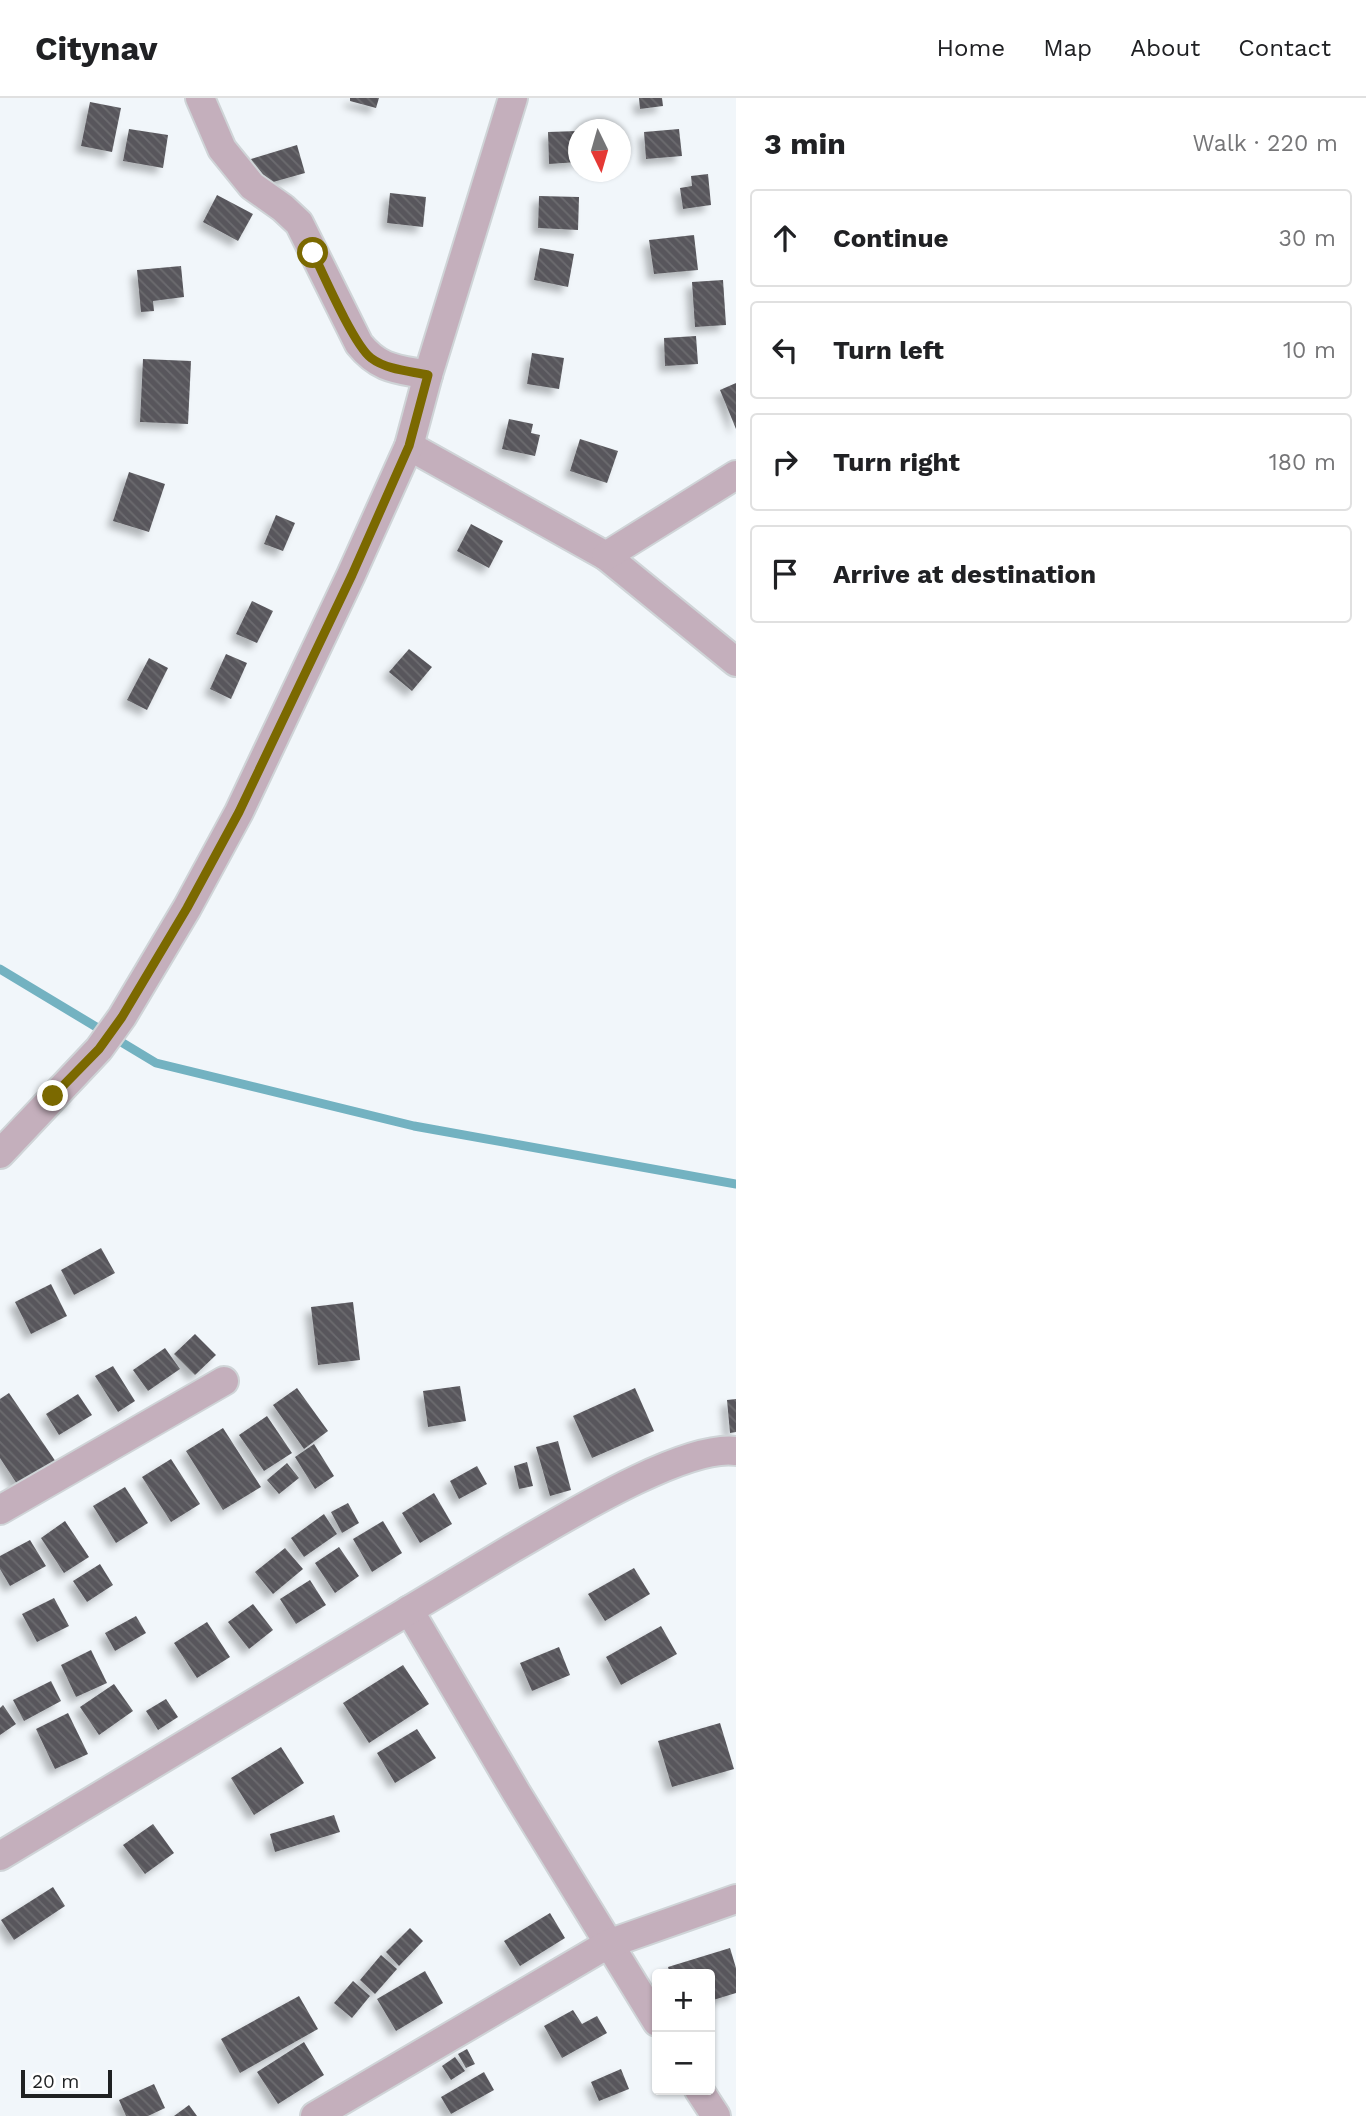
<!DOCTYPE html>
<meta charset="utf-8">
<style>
body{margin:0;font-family:"Work Sans",sans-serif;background:#f2f2f2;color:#202124}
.controls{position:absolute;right:21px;bottom:21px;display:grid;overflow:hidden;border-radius:7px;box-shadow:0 2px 5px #0004}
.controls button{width:63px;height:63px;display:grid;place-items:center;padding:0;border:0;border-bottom:2px solid #e0e0e0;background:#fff;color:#202124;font:35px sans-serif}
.compass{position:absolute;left:568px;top:21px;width:63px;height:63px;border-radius:50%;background:#fff;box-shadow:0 2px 5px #0004;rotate:175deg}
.scale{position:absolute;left:21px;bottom:18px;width:91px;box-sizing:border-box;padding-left:7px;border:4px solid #1f2122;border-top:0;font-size:19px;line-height:24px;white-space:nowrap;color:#1f2122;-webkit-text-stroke:5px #fff;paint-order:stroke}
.stop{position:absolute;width:21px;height:21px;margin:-16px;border:5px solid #7b6900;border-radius:50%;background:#fff}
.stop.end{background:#7b6900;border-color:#fff;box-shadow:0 2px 7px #0008}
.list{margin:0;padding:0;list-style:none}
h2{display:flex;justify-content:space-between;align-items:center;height:91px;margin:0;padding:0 28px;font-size:30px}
h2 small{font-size:23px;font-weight:400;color:#757577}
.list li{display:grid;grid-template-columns:46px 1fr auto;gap:21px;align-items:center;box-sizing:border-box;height:98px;margin:0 14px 14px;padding:0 14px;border:2px solid #e0e0e0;border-radius:7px}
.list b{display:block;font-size:26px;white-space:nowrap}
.list em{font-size:23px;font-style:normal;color:#757577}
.icon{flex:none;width:38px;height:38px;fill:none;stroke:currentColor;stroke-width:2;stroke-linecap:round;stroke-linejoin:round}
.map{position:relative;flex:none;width:736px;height:2018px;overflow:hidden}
header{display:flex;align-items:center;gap:42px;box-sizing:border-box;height:98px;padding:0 35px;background:#fff;border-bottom:2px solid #e0e0e0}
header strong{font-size:33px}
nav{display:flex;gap:38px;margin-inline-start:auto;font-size:24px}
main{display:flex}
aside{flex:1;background:#fff}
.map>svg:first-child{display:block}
</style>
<header>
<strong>Citynav</strong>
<nav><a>Home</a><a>Map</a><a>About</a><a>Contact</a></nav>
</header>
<main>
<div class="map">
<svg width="736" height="2018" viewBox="0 0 736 2018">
<defs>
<pattern id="building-back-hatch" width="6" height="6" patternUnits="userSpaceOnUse" patternTransform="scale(1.75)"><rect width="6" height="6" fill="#58575c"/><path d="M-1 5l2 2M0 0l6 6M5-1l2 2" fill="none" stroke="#6c6b6f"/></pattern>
<filter id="shadow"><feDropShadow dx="-6" dy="6" stdDeviation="3.5" flood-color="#0004"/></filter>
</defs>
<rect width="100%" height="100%" fill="#f1f6fa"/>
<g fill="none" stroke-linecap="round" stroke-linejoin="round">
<!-- stream -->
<path stroke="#73b2c1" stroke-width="9" d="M0 871 156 965 414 1028 736 1086"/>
</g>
<!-- building -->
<g fill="url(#building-back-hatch)" filter="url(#shadow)">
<path d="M350 0H379L376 10 350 3Z"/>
<path d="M639 0H662L663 8 640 11Z"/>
<path d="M90 4 121 10 112 54 81 48Z"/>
<path d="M129 31 168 37 163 70 123 63Z"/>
<path d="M679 31 682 58 646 61 644 34Z"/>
<path d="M578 33V64L549 66 548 34Z"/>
<path d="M297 47 305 75 259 88 251 61Z"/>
<path d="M708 76 711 107 683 111 680 90 692 88 691 78Z"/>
<path d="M390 95 426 99 423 129 387 125Z"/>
<path d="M217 97 253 116 238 143 203 124Z"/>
<path d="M539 98 579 99 578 132 538 130Z"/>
<path d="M694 137 698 172 654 176 649 142Z"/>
<path d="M540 150 574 156 568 189 534 182Z"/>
<path d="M181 168 184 199 153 203 154 213 141 214 137 172Z"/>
<path d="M723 182 726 227 695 229 692 184Z"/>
<path d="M696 238 698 266 665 268 664 240Z"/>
<path d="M532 255 564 260 559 291 527 286Z"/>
<path d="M143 261 191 263 188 326 140 324Z"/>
<path d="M736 285V331L720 292Z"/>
<path d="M509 321 533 326 531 335 540 337 535 358 502 351Z"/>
<path d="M580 341 618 353 607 385 570 373Z"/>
<path d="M129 374 165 386 149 434 113 423Z"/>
<path d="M276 417 295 425 283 453 264 446Z"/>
<path d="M471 426 503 443 489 470 457 453Z"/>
<path d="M252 503 273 513 257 545 236 536Z"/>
<path d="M409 551 432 569 412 593 389 574Z"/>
<path d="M226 556 247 565 231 601 210 591Z"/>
<path d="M149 560 168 570 147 612 127 602Z"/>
<path d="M101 1150 115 1175 74 1197 61 1172Z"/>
<path d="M51 1186 67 1218 31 1236 15 1204Z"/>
<path d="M353 1204 360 1262 318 1267 311 1209Z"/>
<path d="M195 1236 216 1257 195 1277 174 1256Z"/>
<path d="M165 1250 180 1271 148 1293 133 1272Z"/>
<path d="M113 1268 135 1303 118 1314 95 1278Z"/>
<path d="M460 1288 466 1323 428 1329 423 1293Z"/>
<path d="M297 1290 328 1333 304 1351 273 1307Z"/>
<path d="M635 1290 654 1333 592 1360 573 1318Z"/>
<path d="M9 1295 56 1364 19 1389 0 1360V1301Z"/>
<path d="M78 1296 92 1317 59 1337 46 1316Z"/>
<path d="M736 1301V1334L730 1335 727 1302Z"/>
<path d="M267 1318 292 1355 264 1373 239 1337Z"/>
<path d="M223 1330 261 1389 223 1412 186 1353Z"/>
<path d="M558 1343 571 1392 550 1398 536 1349Z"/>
<path d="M314 1346 334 1378 315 1391 295 1359Z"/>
<path d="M171 1361 200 1406 171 1424 142 1379Z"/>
<path d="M527 1364 533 1388 519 1391 514 1368Z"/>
<path d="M287 1365 299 1380 279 1396 267 1382Z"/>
<path d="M477 1368 487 1386 459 1401 450 1383Z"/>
<path d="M125 1389 148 1425 116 1445 93 1408Z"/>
<path d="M434 1395 452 1426 420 1445 402 1415Z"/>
<path d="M348 1405 359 1425 342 1435 331 1414Z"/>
<path d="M324 1416 337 1436 304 1459 291 1440Z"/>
<path d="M65 1423 89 1459 64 1475 41 1440Z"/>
<path d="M383 1423 402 1455 372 1474 353 1441Z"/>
<path d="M30 1442 46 1468 10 1488 0 1471V1458Z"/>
<path d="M339 1449 359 1478 335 1495 315 1465Z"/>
<path d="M285 1450 303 1471 273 1496 255 1474Z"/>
<path d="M100 1466 113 1487 87 1504 73 1483Z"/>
<path d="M634 1470 650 1496 605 1523 588 1496Z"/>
<path d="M310 1482 326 1507 296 1526 280 1501Z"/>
<path d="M54 1500 69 1528 37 1544 22 1516Z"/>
<path d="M253 1506 273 1532 249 1551 228 1524Z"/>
<path d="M136 1518 146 1535 115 1553 105 1535Z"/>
<path d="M207 1524 230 1559 197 1580 174 1545Z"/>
<path d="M661 1528 677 1556 621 1587 606 1559Z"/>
<path d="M559 1549 570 1577 532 1593 520 1565Z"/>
<path d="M91 1552 107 1585 76 1599 61 1567Z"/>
<path d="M403 1567 429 1606 369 1645 343 1605Z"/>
<path d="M51 1583 61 1603 24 1623 13 1602Z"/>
<path d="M114 1586 133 1613 99 1637 80 1609Z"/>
<path d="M166 1601 178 1619 158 1632 146 1613Z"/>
<path d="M3 1607 16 1626 0 1637V1610Z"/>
<path d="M68 1615 88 1656 55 1671 36 1631Z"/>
<path d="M720 1625 734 1671 672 1689 658 1643Z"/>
<path d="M417 1631 436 1660 395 1685 377 1655Z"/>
<path d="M281 1649 304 1685 254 1717 231 1680Z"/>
<path d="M334 1717 340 1734 275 1754 270 1736Z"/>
<path d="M153 1726 174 1755 145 1776 123 1747Z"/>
<path d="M53 1789 65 1808 14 1842 1 1822Z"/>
<path d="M550 1815 565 1840 520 1868 504 1843Z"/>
<path d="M410 1830 423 1843 399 1868 386 1854Z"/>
<path d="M730 1850 736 1870V1895L710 1903V1876H670L668 1869Z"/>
<path d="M381 1857 397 1871 375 1896 360 1882Z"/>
<path d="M425 1873 443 1905 396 1933 377 1901Z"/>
<path d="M353 1883 370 1898 352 1920 334 1905Z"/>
<path d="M299 1898 318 1931 240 1975 221 1941Z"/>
<path d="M573 1912 582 1926 597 1918 607 1935 562 1960 544 1928Z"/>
<path d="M304 1944 324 1977 278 2006 257 1974Z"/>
<path d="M467 1951 475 1966 466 1970 458 1956Z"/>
<path d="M455 1959 465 1973 451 1982 442 1968Z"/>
<path d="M621 1971 629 1991 599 2003 591 1984Z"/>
<path d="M484 1974 494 1992 451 2016 441 1999Z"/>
<path d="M154 1986 165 2010 148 2018H126L119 2002Z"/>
<path d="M189 2007 197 2018H174Z"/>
</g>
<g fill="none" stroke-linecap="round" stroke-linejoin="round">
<!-- street casing -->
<g stroke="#cfd4d7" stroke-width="32">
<g id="street">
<path d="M200 0 222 51 252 88 283 110 299 125 359 246C380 272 398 271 428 277"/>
<path d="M409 348 606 458 736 564"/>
<path d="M606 458 736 377"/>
<path d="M0 1056 99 951 122 919 187 810 239 714 351 477 409 348 428 277 513 0"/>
<path d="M0 1412 224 1283"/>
<path d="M409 1512 516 1694 657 1924"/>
<path d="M0 1758 511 1451C560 1423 683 1346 736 1353"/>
<path d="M699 1992 716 2018"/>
<path d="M315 2018 608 1846 736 1801"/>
</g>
</g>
<!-- street -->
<use href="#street" stroke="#c4afbc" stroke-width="28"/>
</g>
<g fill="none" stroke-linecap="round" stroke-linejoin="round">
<!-- route -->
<path stroke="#7b6900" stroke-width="9" d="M53 998 99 951 122 919 187 810 239 714 352 477 409 348 428 277C410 273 387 272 371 260 354 247 324 178 313 155"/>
</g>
</svg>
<div class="controls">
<button>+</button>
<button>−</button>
</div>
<svg class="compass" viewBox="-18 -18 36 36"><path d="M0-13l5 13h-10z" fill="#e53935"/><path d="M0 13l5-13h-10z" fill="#757577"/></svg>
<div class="scale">20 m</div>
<div class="stop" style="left:313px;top:155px"></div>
<div class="stop end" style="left:53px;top:998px"></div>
</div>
<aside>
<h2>3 min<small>Walk · 220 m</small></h2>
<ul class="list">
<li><svg class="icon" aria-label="ahead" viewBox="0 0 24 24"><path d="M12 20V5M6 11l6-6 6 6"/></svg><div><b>Continue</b></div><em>30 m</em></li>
<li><svg class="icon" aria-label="left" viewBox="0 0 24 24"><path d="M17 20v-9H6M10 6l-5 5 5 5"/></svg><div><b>Turn left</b></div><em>10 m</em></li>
<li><svg class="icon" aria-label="right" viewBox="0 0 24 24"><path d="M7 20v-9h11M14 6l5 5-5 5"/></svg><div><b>Turn right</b></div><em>180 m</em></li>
<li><svg class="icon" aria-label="arrive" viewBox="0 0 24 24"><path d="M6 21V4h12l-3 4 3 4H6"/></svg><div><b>Arrive at destination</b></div></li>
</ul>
</aside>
</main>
